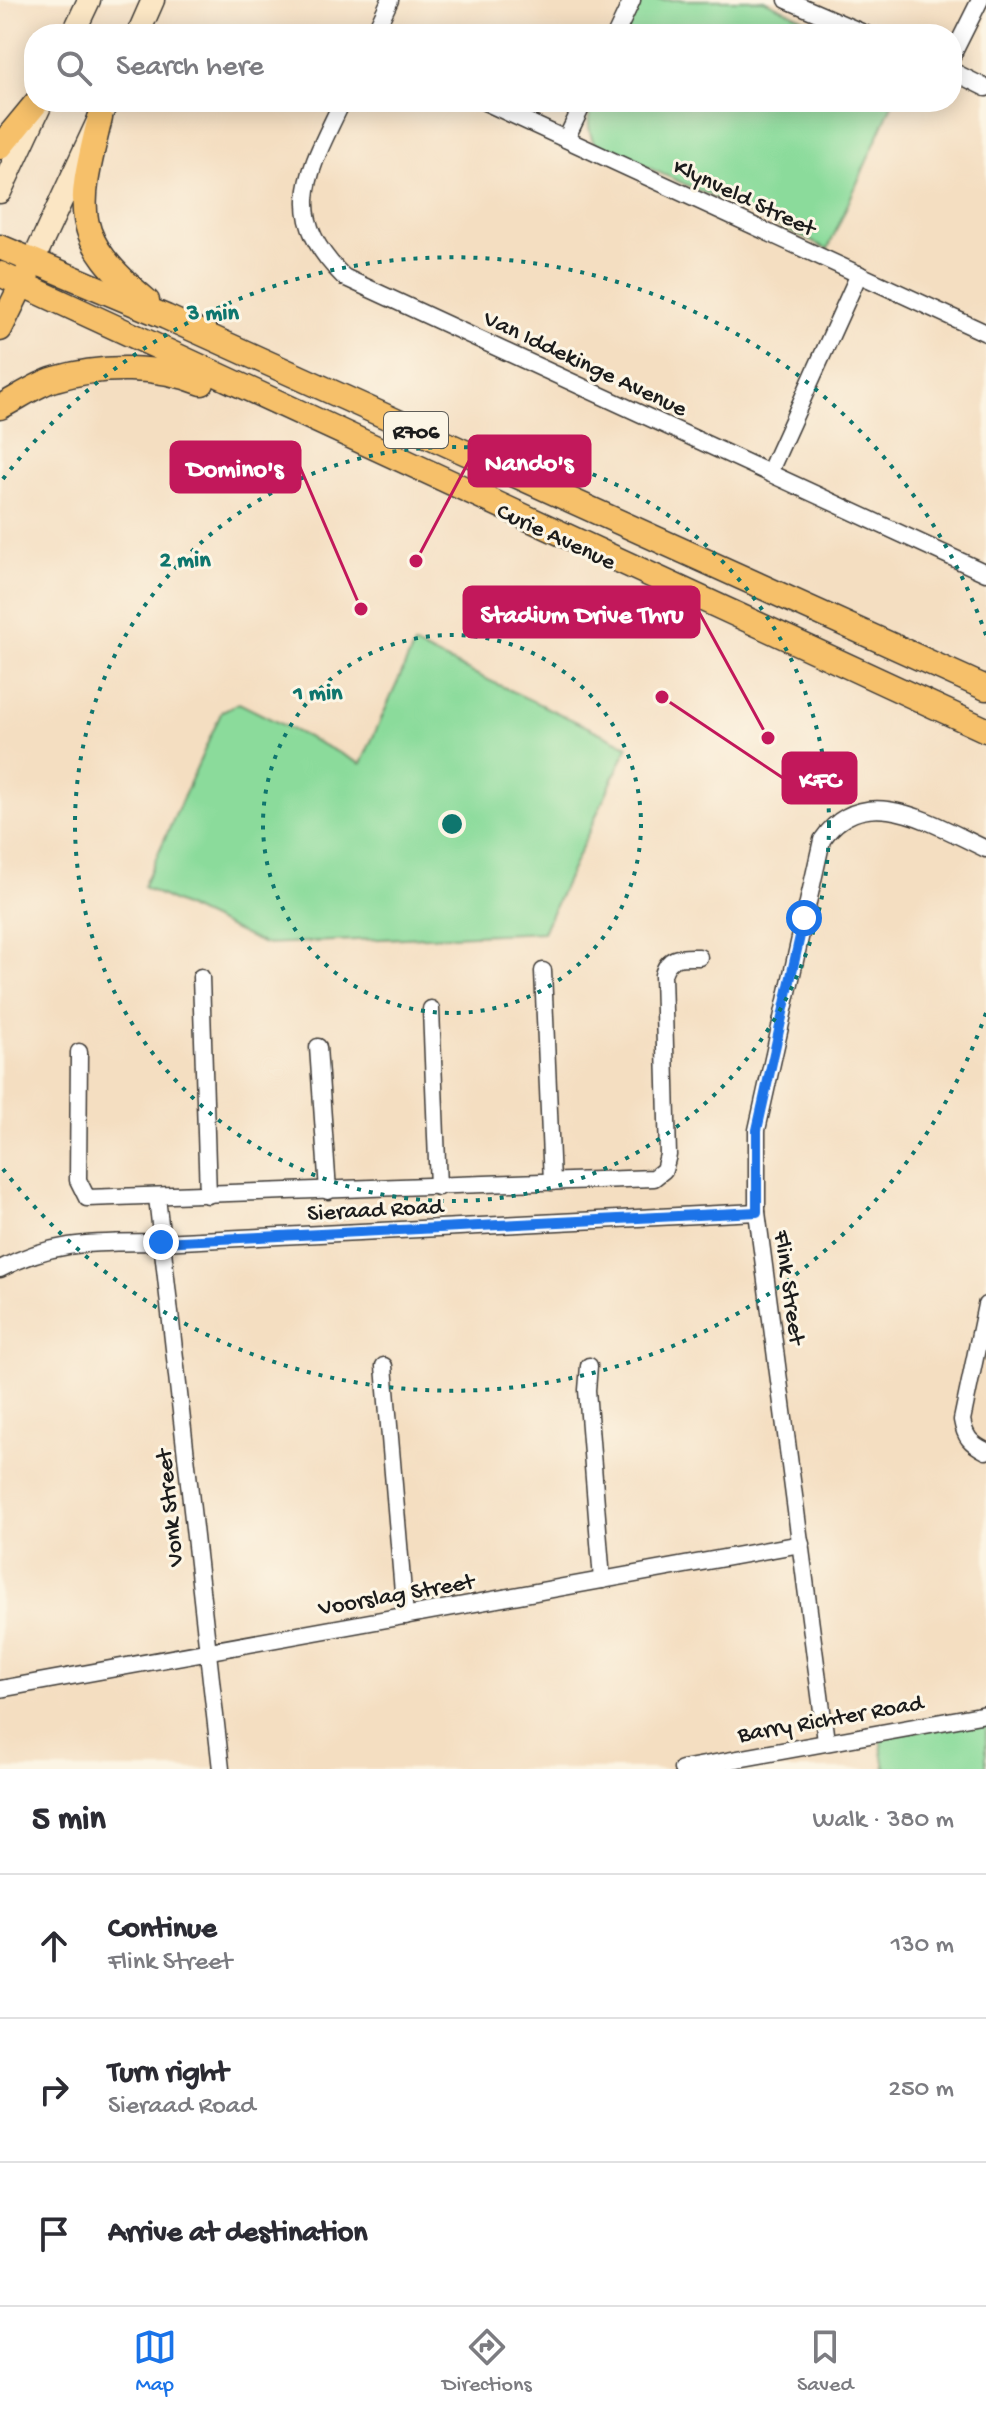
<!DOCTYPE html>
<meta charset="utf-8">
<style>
body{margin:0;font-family:"Gochi Hand",sans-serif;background:#f2f2f3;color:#2b2b33}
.stop{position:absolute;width:24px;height:24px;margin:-18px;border:6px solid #1a73e8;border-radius:50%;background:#fff}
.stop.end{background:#1a73e8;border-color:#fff;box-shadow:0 2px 8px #0008}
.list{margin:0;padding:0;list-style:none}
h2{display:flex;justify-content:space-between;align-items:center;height:104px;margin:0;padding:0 32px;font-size:34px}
h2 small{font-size:26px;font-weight:400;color:#7c7c81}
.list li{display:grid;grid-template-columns:52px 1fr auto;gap:24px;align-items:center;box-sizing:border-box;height:144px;padding:0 32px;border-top:2px solid #e1e1e2}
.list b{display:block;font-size:30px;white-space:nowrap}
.list p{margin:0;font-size:26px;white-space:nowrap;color:#7c7c81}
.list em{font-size:26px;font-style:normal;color:#7c7c81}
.icon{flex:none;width:44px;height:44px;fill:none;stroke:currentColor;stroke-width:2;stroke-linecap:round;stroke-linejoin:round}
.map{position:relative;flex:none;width:986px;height:1769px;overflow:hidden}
.search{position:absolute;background:#fff;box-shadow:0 4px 20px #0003;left:24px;right:24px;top:24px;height:88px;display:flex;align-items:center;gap:20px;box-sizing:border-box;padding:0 28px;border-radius:32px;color:#7c7c81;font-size:30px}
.sheet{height:536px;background:#fff}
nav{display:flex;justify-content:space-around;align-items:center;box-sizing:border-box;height:112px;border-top:2px solid #e1e1e2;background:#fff;font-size:22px;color:#7c7c81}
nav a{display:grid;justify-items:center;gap:4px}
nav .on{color:#1a73e8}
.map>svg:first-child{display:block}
</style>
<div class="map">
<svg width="986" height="1769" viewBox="0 0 986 1769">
<rect width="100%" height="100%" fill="#fcf5e5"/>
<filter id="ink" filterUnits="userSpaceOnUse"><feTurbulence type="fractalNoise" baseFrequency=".0125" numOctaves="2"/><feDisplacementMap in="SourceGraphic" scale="16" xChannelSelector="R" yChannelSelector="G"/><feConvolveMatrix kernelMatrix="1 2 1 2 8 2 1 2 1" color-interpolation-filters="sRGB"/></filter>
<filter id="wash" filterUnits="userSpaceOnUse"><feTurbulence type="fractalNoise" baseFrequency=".006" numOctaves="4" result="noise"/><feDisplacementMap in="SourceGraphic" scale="32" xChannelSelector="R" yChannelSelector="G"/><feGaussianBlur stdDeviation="1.8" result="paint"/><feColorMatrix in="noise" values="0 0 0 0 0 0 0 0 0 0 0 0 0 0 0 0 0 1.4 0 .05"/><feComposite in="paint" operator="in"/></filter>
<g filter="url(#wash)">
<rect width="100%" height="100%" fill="#f4dec1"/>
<!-- green -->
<g fill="#8bdb9b" stroke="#547c5c" stroke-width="2">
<path d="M642 0H764L836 34H625Z"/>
<path d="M594 102H893L828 249 594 143C587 128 587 117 594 102Z"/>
<path d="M414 645 628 746 543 932 264 944 143 887 222 711 239 703 361 764Z"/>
<path d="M986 1719V1769H885L880 1737Z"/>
</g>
</g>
<g filter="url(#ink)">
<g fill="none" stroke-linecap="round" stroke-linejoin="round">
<!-- street casing -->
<g stroke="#3c3935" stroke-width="19">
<g id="street">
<path d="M787 0 866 34"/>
<path d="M374 34 390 0"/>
<path d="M616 34 632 0"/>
<path d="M952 56 980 0"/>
<path d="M952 71 986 88"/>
<path d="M342 102C309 172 280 214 344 277L986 573"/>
<path d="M485 102 986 333"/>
<path d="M566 139 584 102"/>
<path d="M769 473 859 274"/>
<path d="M543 971 552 1182"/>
<path d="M201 977 208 1195"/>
<path d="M431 1009 438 1187"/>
<path d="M318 1047 328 1191"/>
<path d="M79 1052 78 1180 87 1198 654 1178 664 1170 668 1155 663 975C668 955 681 957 699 957"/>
<path d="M157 1197 221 1769"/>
<path d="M0 1269C57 1239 99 1243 161 1242L757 1212"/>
<path d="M986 1305 962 1420C965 1437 970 1443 986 1451"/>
<path d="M384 1366 405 1616"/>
<path d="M589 1366 587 1390 602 1580"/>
<path d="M0 1689 801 1544"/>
<path d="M826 1741 757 1212V1130L822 840C864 778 934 825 986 849"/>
<path d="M682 1769 986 1714"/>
</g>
</g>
<!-- secondary casing -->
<g stroke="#3c3935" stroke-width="25">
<g id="secondary">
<path d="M73 34 89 0"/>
<path d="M138 34 153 0"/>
<path d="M0 192 40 106"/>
<path d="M33 261 107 102"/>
</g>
</g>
<!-- primary casing -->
<g stroke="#3c3935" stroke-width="27">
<g id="primary">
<path d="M100 118C78 210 69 236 147 301"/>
<path d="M0 147 37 102"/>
<path d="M0 247 166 317 986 688"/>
<path d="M0 274 986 730"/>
<path d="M0 329 29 270"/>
<path d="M0 407C18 398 37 384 55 379 101 365 158 365 202 383"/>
</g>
</g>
<!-- street -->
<use href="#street" stroke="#fff" stroke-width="16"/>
<!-- secondary -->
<use href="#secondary" stroke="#fbe6c4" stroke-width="22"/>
<!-- primary -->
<use href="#primary" stroke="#f6c06b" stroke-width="24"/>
</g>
</g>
<g fill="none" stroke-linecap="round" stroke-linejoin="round" filter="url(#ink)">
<!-- route -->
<path stroke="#1a73e8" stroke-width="10" d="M161 1242 757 1212V1130L804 918"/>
</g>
<!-- distance rings -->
<g fill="none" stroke="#0f766e" stroke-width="4" stroke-dasharray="4 8">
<circle cx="452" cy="824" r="189"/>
<circle cx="452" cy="824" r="377"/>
<path d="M986 1013A566 566 0 0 1 3 1169M3 479A566 566 0 0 1 986 635"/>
</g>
<g text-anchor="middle" stroke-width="6" stroke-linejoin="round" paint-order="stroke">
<!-- shield labels -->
<rect fill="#fcf5e5" stroke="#5f5d58" stroke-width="2" x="384" y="412" width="64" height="36" rx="6"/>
<g font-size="22" font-weight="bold" fill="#1c1c1c">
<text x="416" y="438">R706</text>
</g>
<!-- street labels -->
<g font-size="24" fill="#1c1c1c" stroke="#fcf5e5">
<text transform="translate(745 196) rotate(25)" y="8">Klynveld Street</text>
<text transform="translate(586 362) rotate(25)" y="8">Van Iddekinge Avenue</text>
<text transform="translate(557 535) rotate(25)" y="8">Curie Avenue</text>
<text transform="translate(375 1208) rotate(-3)" y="8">Sieraad Road</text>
<text transform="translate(791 1287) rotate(82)" y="8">Flink Street</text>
<text transform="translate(168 1508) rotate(-96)" y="8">Vonk Street</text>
<text transform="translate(396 1593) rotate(-10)" y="8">Voorslag Street</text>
<text transform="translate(830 1717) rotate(-10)" y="8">Barry Richter Road</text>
</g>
</g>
<circle cx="452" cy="824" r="12" fill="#0f766e" stroke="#fcf5e5" stroke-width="4"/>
<g font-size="24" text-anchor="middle" font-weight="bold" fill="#0f766e" stroke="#fcf5e5" stroke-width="6" stroke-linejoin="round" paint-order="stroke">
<text x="213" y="319">3 min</text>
<text x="185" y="566">2 min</text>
<text x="318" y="699">1 min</text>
</g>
<!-- callouts -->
<path fill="none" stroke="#c2185b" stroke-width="3" d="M416 561L469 461M361 609L300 467M768 738L699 612M662 697L783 778"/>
<g fill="#c2185b" stroke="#fcf5e5" stroke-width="3">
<circle cx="416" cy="561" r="8"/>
<circle cx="361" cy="609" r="8"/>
<circle cx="768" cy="738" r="8"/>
<circle cx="662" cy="697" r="8"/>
</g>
<g fill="#c2185b" stroke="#c2185b" stroke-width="3">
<rect x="469" y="436" width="121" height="50" rx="8"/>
<rect x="171" y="442" width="129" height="50" rx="8"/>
<rect x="464" y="587" width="235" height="50" rx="8"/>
<rect x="783" y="753" width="73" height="50" rx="8"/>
</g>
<g font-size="26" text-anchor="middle" font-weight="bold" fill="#fff">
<text x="529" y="470">Nando's</text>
<text x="235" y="476">Domino's</text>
<text x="582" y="622">Stadium Drive Thru</text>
<text x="820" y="787">KFC</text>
</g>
</svg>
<div class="stop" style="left:804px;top:918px"></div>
<div class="stop end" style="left:161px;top:1242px"></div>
<div class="search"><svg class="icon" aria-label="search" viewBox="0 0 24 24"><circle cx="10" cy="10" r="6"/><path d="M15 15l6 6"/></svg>Search here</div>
</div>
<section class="sheet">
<h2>5 min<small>Walk · 380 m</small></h2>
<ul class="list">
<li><svg class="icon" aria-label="ahead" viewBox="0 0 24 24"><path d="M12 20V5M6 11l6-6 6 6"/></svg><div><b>Continue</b><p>Flink Street</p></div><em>130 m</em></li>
<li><svg class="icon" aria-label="right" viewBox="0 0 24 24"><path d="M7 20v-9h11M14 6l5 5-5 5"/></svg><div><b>Turn right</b><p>Sieraad Road</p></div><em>250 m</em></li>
<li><svg class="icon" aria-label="arrive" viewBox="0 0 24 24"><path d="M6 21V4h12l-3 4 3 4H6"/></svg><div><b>Arrive at destination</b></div></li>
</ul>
</section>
<nav>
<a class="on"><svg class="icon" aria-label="map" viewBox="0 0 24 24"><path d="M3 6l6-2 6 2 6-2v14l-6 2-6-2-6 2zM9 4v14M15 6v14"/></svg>Map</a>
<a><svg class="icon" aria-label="directions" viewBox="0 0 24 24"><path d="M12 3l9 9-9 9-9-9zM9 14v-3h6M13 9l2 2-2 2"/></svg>Directions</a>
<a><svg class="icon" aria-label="saved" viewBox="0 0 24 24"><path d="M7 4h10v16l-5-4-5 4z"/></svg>Saved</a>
</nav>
